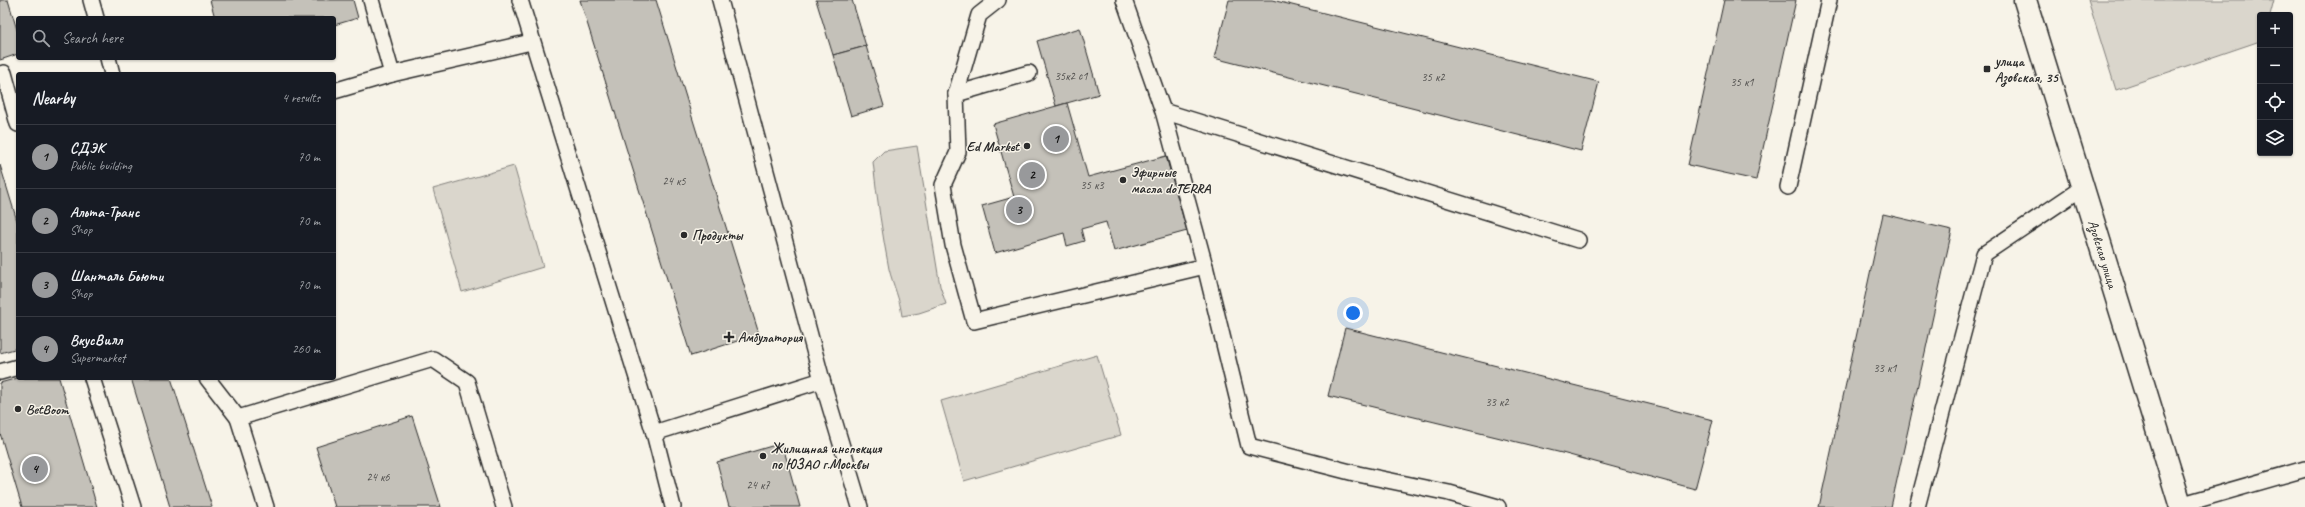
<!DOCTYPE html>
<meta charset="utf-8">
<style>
body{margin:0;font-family:Caveat,sans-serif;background:#20242c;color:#f1f3f6}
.controls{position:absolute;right:12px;top:12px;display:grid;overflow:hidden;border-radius:4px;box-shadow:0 1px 3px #0004}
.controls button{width:36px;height:36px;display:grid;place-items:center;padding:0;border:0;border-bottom:1px solid #363941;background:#171b24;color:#f1f3f6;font:20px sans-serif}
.you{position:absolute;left:1353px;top:313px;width:14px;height:14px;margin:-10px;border:3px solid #fff;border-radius:50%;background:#1a73e8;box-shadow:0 0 0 6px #1a73e833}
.badge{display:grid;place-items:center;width:26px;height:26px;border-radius:50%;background:#98999b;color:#111;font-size:13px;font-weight:700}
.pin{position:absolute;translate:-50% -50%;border:2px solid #fff;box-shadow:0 1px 4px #0006}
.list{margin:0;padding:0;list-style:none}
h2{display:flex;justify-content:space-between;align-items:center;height:52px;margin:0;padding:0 16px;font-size:17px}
h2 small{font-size:13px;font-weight:400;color:#9ea1a6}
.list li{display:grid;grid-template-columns:26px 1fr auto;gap:12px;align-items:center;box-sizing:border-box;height:64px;padding:0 16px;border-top:1px solid #363941}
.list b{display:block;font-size:15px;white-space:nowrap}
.list p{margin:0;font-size:13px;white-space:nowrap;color:#9ea1a6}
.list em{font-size:13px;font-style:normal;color:#9ea1a6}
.icon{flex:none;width:22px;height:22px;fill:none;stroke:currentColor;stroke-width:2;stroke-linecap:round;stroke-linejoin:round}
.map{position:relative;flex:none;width:2305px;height:507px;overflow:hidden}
.search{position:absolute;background:#171b24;box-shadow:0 1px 3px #0004;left:16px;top:16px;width:320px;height:44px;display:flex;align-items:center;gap:10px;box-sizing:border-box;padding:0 14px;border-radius:4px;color:#9ea1a6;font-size:15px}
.panel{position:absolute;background:#171b24;box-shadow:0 1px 3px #0004;left:16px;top:72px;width:320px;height:308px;border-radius:4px}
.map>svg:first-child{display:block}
</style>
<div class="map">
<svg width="2305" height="507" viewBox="0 0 2305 507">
<rect width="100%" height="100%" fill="#f7f3e8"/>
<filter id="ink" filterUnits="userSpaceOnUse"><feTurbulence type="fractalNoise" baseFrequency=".025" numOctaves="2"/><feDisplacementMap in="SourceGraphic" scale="8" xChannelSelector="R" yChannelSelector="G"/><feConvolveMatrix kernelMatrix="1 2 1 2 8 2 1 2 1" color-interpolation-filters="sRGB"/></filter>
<g filter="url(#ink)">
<!-- green -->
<g fill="#dad6cc" stroke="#82807c">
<path d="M2088 0H2274L2270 15H2260V41L2116 90Z"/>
<path d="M917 146 940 286 946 304 919 313 902 316C900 299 893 285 889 269 882 233 877 198 873 162L884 151Z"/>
<path d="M514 166 543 267 462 292 433 189Z"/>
<path d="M1097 355 1121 435 964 481 941 401Z"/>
</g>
<!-- building -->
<g fill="#c4c1b9" stroke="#2b2b2b">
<path d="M0 0H8L18 33V54L0 60Z"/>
<path d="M210 0H353L358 18 334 25V18H215Z"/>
<path d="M580 0H656L759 334 691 356Z"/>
<path d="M816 0H852L866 46 833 55Z"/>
<path d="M1229 0H1272L1599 82 1581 151 1214 58Z"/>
<path d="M1724 0H1796L1756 180 1688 165Z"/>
<path d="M1080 28 1099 94 1056 106 1037 41Z"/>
<path d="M866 46 884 106 851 116 833 55Z"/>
<path d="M1067 103 1088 177 1166 156 1187 231 1114 251 1106 222 1081 229 1084 241 1067 246 1064 233 995 253 982 206 1014 197 993 124Z"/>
<path d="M0 165 18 224V348L0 353Z"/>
<path d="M1883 214 1952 230 1891 507H1819Z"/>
<path d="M1345 328 1713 420 1695 489 1562 453 1328 396Z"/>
<path d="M18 378H59L97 507H22L0 433V383Z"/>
<path d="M131 378H171L212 507H170Z"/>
<path d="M412 416 441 507H335L316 447Z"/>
<path d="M782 443 800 507H729L717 462Z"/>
</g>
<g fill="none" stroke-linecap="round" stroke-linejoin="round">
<!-- service casing -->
<g stroke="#2b2b2b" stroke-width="18">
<g id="service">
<path d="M91 0 96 18"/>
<path d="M371 0 392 74"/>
<path d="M520 0 654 433 673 507"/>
<path d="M720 0 822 380 860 507"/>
<path d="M1124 0 1163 111 1205 266 1249 446 1358 474 1449 493 1498 507"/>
<path d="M108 58 112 74"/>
<path d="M1029 73 956 94 958 152 943 185 953 245 974 321 1205 266"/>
<path d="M0 74 4 73 18 124"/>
<path d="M334 91 392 74 531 42"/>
<path d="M956 94 979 15 998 0"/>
<path d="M1163 111 1578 240"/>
<path d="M1788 187 1829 0"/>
<path d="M0 372 18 367"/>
<path d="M92 378 133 507"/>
<path d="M207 378 238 418"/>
<path d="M654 433 822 380"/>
<path d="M2180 505 2305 469"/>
<path d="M266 507 238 418 433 359 467 382 504 507"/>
<path d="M1917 507 1984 254 2082 188"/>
</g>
</g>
<!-- tertiary casing -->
<g stroke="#2b2b2b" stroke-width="25">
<path id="tertiary" d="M2025 0 2181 507"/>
</g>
<!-- service -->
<use href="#service" stroke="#f7f3e8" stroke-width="15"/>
<!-- tertiary -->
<use href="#tertiary" stroke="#f7f3e8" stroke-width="22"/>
</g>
</g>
<!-- markers -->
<g fill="#2b2b2b" stroke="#f7f3e8" stroke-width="1.5">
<rect x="1983" y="65" width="8" height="8" rx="2"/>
<circle cx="1027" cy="146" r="4"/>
<circle cx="1123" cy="180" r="4"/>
<circle cx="684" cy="235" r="4"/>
<path d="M727 331h4v4h4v4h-4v4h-4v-4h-4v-4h4z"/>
<circle cx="18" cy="409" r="4"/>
<circle cx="763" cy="456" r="4"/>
</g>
<g text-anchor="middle" stroke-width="3" stroke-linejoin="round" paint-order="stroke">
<!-- number labels -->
<g font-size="12" fill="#51504e">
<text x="1071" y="80">35к2 с1</text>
<text x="1433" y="81">35 к2</text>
<text x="1742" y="86">35 к1</text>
<text x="674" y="185">24 к5</text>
<text x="1092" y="189">35 к3</text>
<text x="1885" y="372">33 к1</text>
<text x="1497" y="406">33 к2</text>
<text x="378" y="481">24 к6</text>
<text x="758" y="489">24 к7</text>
</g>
<!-- poi labels -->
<g font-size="14" font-weight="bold" fill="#2b2b2b" stroke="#f7f3e8" text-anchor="start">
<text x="1995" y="66">улица<tspan x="1995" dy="16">Азовская, 35</tspan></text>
<text x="1019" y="151" text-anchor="end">Ed Market</text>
<text x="1131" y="177">Эфирные<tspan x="1131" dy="16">масла doTERRA</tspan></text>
<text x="692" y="240">Продукты</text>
<text x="738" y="342">Амбулатория</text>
<text x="26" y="414">BetBoom</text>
<text x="771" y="453">Жилищная инспекция<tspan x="771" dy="16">по ЮЗАО г.Москвы</tspan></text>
</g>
<!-- street labels -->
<g font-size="14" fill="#2b2b2b" stroke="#f7f3e8">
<text transform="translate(2103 254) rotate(73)" y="5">Азовская улица</text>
</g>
</g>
</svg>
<div class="controls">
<button>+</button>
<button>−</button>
<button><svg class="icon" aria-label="locate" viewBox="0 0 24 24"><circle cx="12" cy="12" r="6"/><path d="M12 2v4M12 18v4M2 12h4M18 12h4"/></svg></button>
<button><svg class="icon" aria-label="layers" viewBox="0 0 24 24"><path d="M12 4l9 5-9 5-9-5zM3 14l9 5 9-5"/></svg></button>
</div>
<div class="you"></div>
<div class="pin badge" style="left:1056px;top:139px">1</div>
<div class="pin badge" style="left:1032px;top:175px">2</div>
<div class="pin badge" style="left:1019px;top:210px">3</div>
<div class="pin badge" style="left:35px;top:469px">4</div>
<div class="search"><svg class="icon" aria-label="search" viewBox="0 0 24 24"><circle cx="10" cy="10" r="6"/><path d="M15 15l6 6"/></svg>Search here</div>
<section class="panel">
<h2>Nearby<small>4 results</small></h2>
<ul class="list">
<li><span class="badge">1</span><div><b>СДЭК</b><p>Public building</p></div><em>70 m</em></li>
<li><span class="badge">2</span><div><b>Альта-Транс</b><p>Shop</p></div><em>70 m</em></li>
<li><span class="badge">3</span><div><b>Шанталь Бьюти</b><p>Shop</p></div><em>70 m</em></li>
<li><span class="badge">4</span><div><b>ВкусВилл</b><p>Supermarket</p></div><em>260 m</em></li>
</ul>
</section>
</div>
